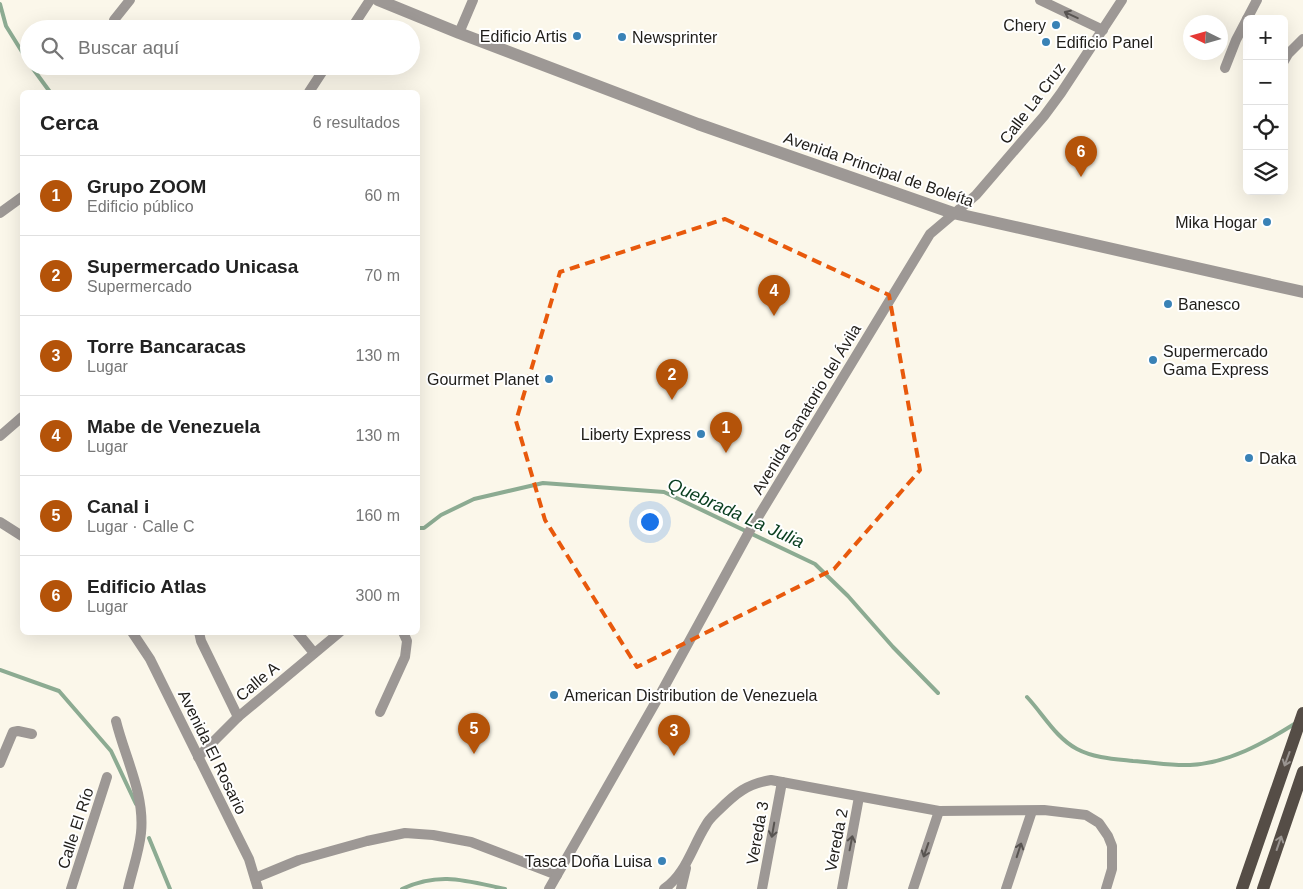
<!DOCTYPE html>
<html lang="es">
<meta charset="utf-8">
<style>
body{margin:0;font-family:Arial,sans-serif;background:#f6f6f6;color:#222}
.controls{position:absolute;right:15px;top:15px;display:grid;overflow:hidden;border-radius:8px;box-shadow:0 5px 20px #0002}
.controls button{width:45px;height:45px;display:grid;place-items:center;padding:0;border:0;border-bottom:1px solid #e0e0e0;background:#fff;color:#222;font:25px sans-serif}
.compass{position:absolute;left:1183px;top:15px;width:45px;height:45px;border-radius:50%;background:#fff;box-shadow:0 5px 20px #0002;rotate:275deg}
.you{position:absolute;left:649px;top:521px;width:18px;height:18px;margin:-12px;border:4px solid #fff;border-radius:50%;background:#1a73e8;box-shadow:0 0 0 8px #1a73e833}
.badge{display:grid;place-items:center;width:32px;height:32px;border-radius:50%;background:#b45309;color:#fff;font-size:16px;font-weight:700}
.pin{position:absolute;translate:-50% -41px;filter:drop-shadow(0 1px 2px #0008)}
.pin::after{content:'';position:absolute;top:26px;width:18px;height:15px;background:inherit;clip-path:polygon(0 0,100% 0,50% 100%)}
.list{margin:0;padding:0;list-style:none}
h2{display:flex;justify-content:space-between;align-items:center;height:65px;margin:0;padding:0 20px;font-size:21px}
h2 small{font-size:16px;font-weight:400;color:#767676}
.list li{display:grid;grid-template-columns:32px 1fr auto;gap:15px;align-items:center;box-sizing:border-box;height:80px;padding:0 20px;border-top:1px solid #e0e0e0}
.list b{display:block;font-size:19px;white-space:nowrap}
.list p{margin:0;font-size:16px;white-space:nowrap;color:#767676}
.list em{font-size:16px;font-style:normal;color:#767676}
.icon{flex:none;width:28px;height:28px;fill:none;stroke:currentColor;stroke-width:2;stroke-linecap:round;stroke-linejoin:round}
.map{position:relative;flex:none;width:1303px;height:889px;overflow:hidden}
.search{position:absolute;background:#fff;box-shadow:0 5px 20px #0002;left:20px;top:20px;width:400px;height:55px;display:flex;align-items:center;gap:12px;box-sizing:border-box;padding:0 18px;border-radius:28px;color:#767676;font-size:19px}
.panel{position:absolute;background:#fff;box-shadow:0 5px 20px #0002;left:20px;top:90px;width:400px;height:545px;border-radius:8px}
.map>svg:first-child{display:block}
</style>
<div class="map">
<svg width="1303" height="889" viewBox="0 0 1303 889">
<rect width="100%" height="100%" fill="#fbf7ea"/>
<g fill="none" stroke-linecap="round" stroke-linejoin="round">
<!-- stream -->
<g stroke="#8cab92" stroke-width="4">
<path d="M0 4 6 26 29 63"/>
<path d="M31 66 50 92"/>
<path d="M418 528H424L441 515 474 499 543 483 664 492 815 564 848 596 893 647 938 693"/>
<path d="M0 670 59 691 111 751 136 804"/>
<path d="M1027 697C1043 714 1056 738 1077 749 1094 758 1114 759 1133 761 1152 762 1171 766 1190 765 1229 763 1264 743 1296 723"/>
<path d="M149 838 170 889"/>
<path d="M402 889C440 871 467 881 505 889"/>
</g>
<!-- minor -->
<g stroke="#9d9895" stroke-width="10">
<path d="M1040 0 1103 30"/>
<path d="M1247 19 1257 0"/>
<path d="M114 20 130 0"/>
<path d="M351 29 370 0"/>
<path d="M459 33 473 0"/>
<path d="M1284 61 1288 54 1303 39"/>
<path d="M1225 68 1236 40 1247 19"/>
<path d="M309 92 326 66"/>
<path d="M0 213 22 197"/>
<path d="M0 436 22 417"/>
<path d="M0 522 22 536"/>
<path d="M132 632 150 659 237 835 249 859 258 889"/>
<path d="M199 632 201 641 238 717"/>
<path d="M297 632 314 653"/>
<path d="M380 712 405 657 407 641 403 632"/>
<path d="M116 721C125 758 145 794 141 833 139 852 132 871 128 889"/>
<path d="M198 757 238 717 340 632"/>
<path d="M0 763 13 732 18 731 32 734"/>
<path d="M255 878 299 860 367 841 405 833 433 835 471 842 557 875"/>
<path d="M71 889 107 777"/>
<path d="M549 889 662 691 749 532 930 234 976 195 1044 116 1061 93 1122 0"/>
<path d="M664 889C686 874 692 847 706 825 709 819 714 815 719 810 736 793 747 784 771 780L939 811 1044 810 1086 815 1099 823 1108 836 1112 846V869L1106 889"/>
<path d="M681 889 686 868"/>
<path d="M762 889 782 782"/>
<path d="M842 889 859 797"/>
<path d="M913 889 939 811"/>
<path d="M1006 889 1032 811"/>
</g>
<!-- tertiary -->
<path stroke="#9d9895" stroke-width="12" d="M378 0 459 33 698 124 953 213 1303 292"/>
<!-- primary -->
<g stroke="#554d46" stroke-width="12">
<path d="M1242 889 1303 713"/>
<path d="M1263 889 1303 772"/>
</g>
</g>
<!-- one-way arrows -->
<defs><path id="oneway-shaft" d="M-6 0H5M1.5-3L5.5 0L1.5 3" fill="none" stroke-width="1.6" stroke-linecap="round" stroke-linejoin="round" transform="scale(1.25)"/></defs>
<g stroke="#585451">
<use href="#oneway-shaft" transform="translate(1071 15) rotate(-155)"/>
<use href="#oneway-shaft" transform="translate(773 830) rotate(100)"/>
<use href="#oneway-shaft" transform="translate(851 843) rotate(-79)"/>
<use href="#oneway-shaft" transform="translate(926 850) rotate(109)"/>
<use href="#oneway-shaft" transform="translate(1019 850) rotate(-72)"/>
</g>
<g stroke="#999490">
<use href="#oneway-shaft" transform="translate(1287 759) rotate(110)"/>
<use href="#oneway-shaft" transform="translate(1279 843) rotate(-71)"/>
</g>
<!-- marked area -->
<path fill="none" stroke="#e8590c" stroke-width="4" stroke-dasharray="10 6" stroke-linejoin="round" d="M725 219 889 295 920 470 834 569 637 667 545 520 516 421 560 272Z"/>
<!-- markers -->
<g fill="#3982b6" stroke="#fff" stroke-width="2">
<circle cx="1056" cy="25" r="5"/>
<circle cx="577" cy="36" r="5"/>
<circle cx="622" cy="37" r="5"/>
<circle cx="1046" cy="42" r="5"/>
<circle cx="1267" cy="222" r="5"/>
<circle cx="1168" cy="304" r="5"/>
<circle cx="1153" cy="360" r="5"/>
<circle cx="549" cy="379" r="5"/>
<circle cx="701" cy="434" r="5"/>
<circle cx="1249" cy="458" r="5"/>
<circle cx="554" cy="695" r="5"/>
<circle cx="662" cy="861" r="5"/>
</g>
<g text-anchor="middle" stroke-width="4" stroke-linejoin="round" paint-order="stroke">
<!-- poi labels -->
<g font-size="16" fill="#1f1d19" stroke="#fff" text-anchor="end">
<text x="1046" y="31">Chery</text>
<text x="567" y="42">Edificio Artis</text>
<text x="632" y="43" text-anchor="start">Newsprinter</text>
<text x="1056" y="48" text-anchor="start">Edificio Panel</text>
<text x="1257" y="228">Mika Hogar</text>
<text x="1178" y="310" text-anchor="start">Banesco</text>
<text x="1163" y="357" text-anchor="start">Supermercado<tspan x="1163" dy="18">Gama Express</tspan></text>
<text x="539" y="385">Gourmet Planet</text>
<text x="691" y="440">Liberty Express</text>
<text x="1259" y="464" text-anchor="start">Daka</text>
<text x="564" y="701" text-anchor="start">American Distribution de Venezuela</text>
<text x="652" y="867">Tasca Doña Luisa</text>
</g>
<!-- street labels -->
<g font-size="16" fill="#1f1d19" stroke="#fff">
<text transform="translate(1032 103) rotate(-53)" y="6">Calle La Cruz</text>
<text transform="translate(879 169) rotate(19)" y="6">Avenida Principal de Boleíta</text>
<text transform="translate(806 409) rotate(-59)" y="6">Avenida Sanatorio del Ávila</text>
<text transform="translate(257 681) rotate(-40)" y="6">Calle A</text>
<text transform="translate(213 752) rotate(64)" y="6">Avenida El Rosario</text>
<text transform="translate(75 828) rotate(-72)" y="6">Calle El Río</text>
<text transform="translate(757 833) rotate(-80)" y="6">Vereda 3</text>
<text transform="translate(836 840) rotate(-79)" y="6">Vereda 2</text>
</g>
<!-- water labels -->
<g font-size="18" font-style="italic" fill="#083d1e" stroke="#fff">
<text transform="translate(736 513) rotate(24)" y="6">Quebrada La Julia</text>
</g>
</g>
</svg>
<div class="controls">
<button>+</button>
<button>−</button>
<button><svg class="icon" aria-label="locate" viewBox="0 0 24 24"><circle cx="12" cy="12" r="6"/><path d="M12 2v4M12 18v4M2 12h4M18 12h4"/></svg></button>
<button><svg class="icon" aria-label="layers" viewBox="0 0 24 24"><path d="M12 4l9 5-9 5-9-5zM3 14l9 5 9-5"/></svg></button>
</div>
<svg class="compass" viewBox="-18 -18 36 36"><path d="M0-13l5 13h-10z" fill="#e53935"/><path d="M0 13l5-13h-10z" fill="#767676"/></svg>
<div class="you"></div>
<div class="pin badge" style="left:726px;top:453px">1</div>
<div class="pin badge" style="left:672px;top:400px">2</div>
<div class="pin badge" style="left:674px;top:756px">3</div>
<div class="pin badge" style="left:774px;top:316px">4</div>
<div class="pin badge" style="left:474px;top:754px">5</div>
<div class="pin badge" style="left:1081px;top:177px">6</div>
<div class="search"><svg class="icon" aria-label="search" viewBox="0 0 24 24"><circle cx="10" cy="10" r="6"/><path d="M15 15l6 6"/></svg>Buscar aquí</div>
<section class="panel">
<h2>Cerca<small>6 resultados</small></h2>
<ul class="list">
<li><span class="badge">1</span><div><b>Grupo ZOOM</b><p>Edificio público</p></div><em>60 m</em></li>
<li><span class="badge">2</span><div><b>Supermercado Unicasa</b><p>Supermercado</p></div><em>70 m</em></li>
<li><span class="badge">3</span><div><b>Torre Bancaracas</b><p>Lugar</p></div><em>130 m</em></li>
<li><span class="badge">4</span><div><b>Mabe de Venezuela</b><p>Lugar</p></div><em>130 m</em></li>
<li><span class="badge">5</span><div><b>Canal i</b><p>Lugar · Calle C</p></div><em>160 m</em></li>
<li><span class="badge">6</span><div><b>Edificio Atlas</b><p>Lugar</p></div><em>300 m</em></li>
</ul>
</section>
</div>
